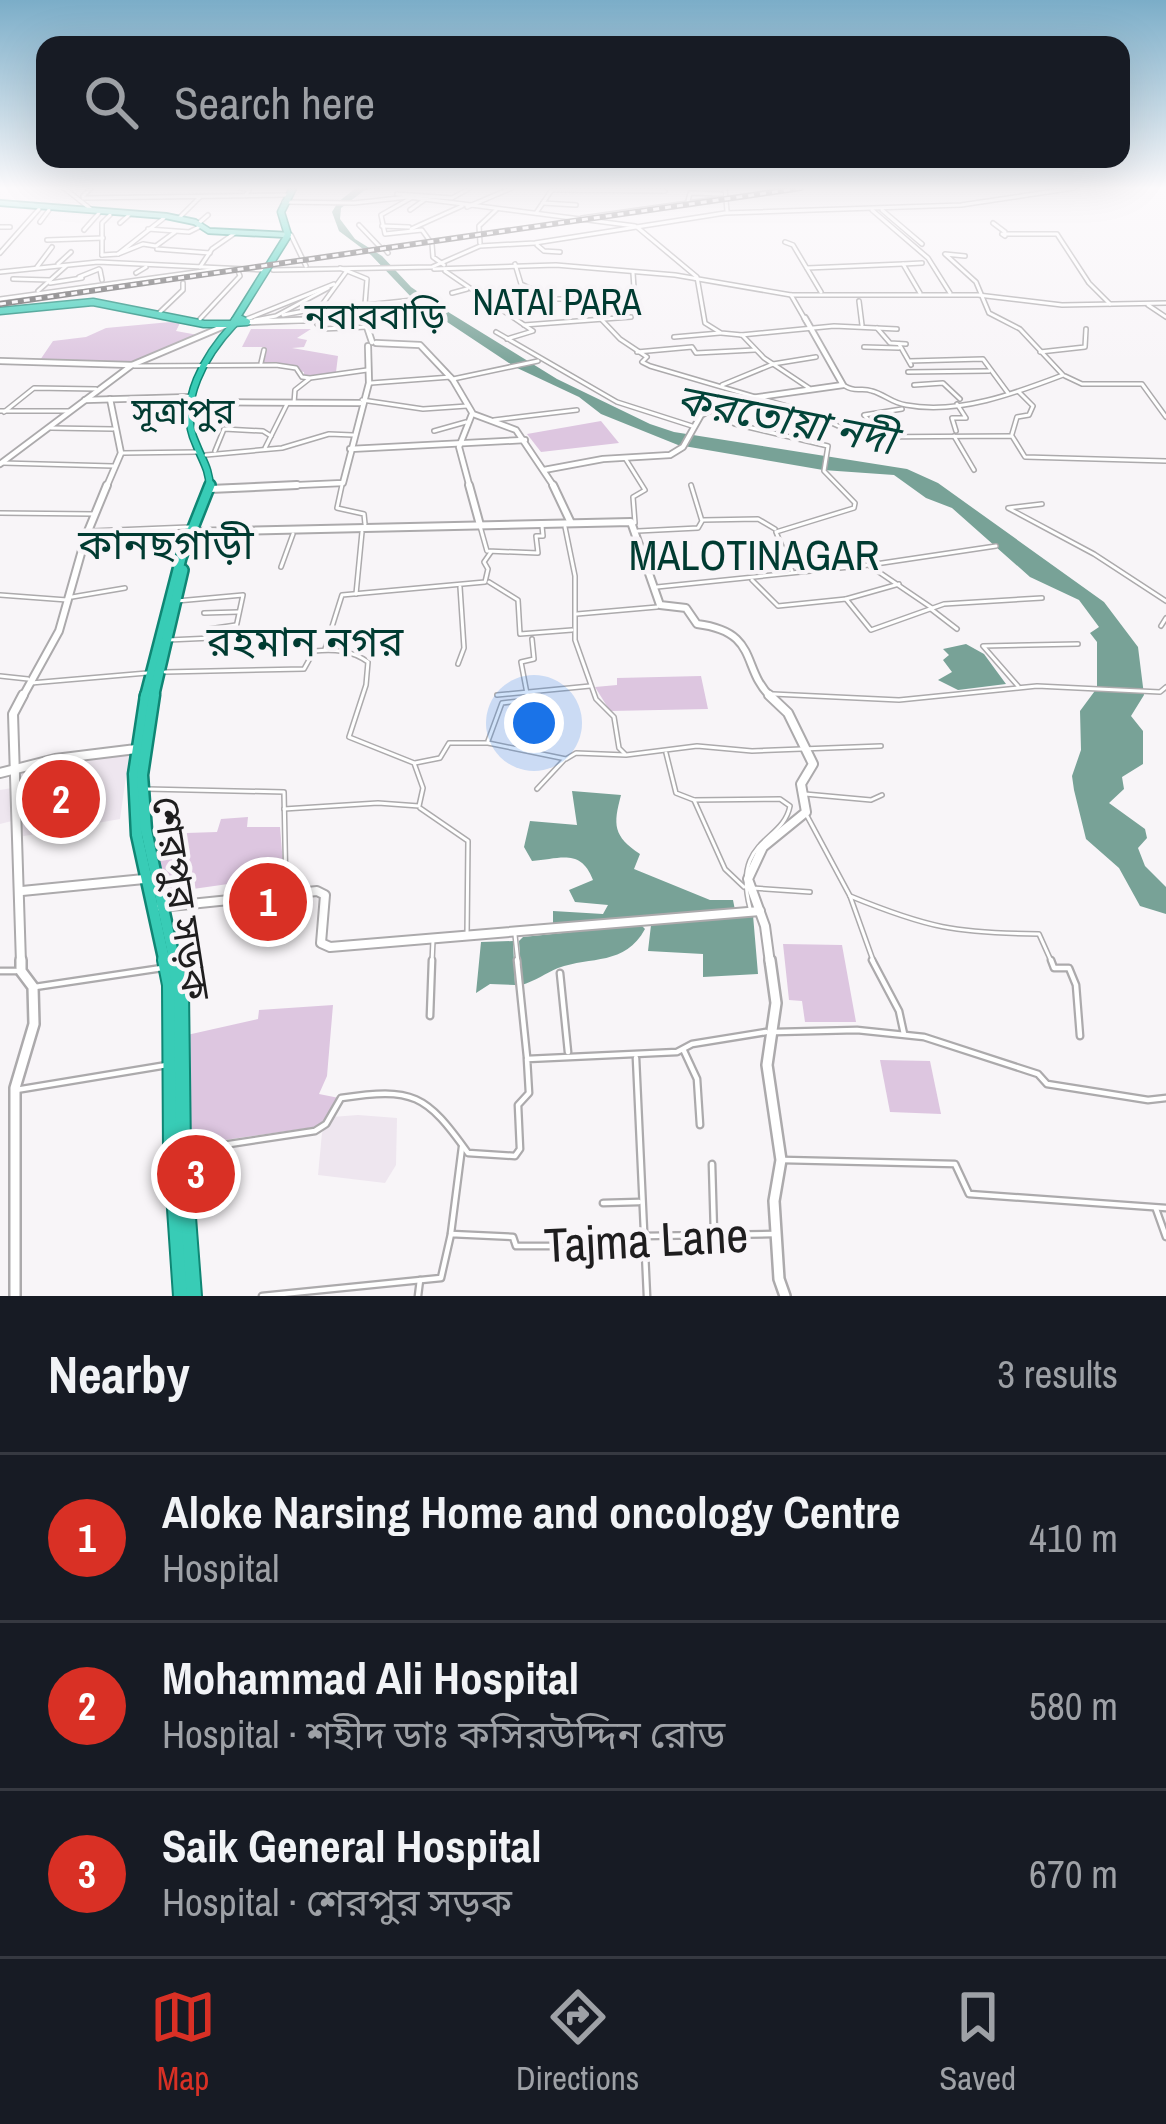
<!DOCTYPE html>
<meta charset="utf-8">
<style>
body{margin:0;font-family:"Archivo Narrow","Noto Sans Bengali",sans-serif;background:#242831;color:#f1f3f6}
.you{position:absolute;left:534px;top:723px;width:42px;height:42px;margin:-30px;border:9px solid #fff;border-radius:50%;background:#1a73e8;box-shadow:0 0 0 18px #1a73e833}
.badge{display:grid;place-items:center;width:78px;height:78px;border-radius:50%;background:#d93025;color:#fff;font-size:39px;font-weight:700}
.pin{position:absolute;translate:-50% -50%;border:6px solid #fff;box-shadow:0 3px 12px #0006}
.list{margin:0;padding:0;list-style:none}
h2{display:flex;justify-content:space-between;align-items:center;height:156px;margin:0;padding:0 48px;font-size:51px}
h2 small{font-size:39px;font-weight:400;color:#9ea1a6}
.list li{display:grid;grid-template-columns:78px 1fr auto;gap:36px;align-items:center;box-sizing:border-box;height:168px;padding:0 48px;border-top:3px solid #363941}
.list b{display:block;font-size:45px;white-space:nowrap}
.list p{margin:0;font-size:39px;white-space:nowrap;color:#9ea1a6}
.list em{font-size:39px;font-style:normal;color:#9ea1a6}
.icon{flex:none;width:66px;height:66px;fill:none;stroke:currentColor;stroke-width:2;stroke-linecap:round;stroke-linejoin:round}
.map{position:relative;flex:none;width:1166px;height:1296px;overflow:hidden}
.search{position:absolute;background:#171b24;box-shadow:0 12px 48px #0002;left:36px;right:36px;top:36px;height:132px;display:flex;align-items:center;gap:30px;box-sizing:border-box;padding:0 42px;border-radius:24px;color:#9ea1a6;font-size:45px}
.sheet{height:660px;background:#171b24}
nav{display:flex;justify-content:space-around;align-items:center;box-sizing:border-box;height:168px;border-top:3px solid #363941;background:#171b24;font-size:33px;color:#9ea1a6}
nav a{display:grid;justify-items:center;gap:6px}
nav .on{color:#d93025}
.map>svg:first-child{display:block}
</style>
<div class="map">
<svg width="1166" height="1296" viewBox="0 0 1166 1296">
<rect width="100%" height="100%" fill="#f8f5f8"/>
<!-- built -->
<g fill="#eee6ef">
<path d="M130 748 120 819 13 838 12 821 0 824V790L12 788V763Z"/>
<path d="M358 1115 397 1118 396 1165 385 1183 318 1175 322 1133 332 1117Z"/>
</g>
<!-- green -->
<g fill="#ddc6e0">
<path d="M181 321 176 331 198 335 126 365 38 363 53 341 86 337 106 328Z"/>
<path d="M251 329H311L297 338 307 340 304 347 292 348 338 356 336 372 304 377V372L262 365 265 347H242Z"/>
<path d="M601 421 619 443 541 452 527 434Z"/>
<path d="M701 676 708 709 610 711 595 687 617 685V678Z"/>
<path d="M248 817 247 827H280L284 876 165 893 154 850 183 842 186 833 217 832 221 819Z"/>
<path d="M783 944 842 945 856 1022H805L802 1001 789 1000Z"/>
<path d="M333 1005 327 1076 319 1094 339 1098 322 1126 190 1145 187 1035 258 1019 259 1010Z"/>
<path d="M880 1060 930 1061 941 1114 890 1112Z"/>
</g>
<!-- water -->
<g fill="#78a297">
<path d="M356 188H385L365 190 341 208 340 219 355 239 382 256 411 287 440 307 557 379 650 424 674 432 907 469 938 483 1104 602 1138 647 1144 695 1131 716 1143 731V764L1122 777 1124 789 1109 803 1145 829 1147 838 1138 848 1145 866 1166 887V914L1140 906 1119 868 1086 839 1074 790 1072 776 1081 750 1080 711 1097 688V642L1090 633 1099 627 1079 600 1030 577 952 508 926 498 894 475 823 470 678 445 601 414 579 397 515 367 414 300 371 255 339 231 332 212 338 202Z"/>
<path d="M966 644 984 654 1006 684 958 690 938 680 952 672 943 660 949 655 943 649Z"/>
<path d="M572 791 621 795C613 825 613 836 640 854L634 869 710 900H733L735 910 553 927V911L603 914 608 905 575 902 569 890 593 880C581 848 560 859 532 861L524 847 530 821 577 825Z"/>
<path d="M753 915 758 974 703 977V954L648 951 651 925Z"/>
<path d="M641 925 645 929C625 966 591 956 558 968 546 973 535 981 522 985L519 941 523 937Z"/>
<path d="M513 941 515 985 490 984 476 993 481 942Z"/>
</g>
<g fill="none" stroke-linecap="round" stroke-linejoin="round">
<!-- minor-far1 casing -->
<g stroke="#acaaac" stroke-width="6">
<g id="minor-far1">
<path d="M241 188 249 190 246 195"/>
<path d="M725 188 727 211"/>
<path d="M553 190 665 191"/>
<path d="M397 194 452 198 470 188"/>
<path d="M83 196 91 188"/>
<path d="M411 198 381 215 385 234 422 230 432 244 433 257 444 265"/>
<path d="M688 201 690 193 722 194"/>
<path d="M543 203 576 205"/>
<path d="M467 207 512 188"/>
<path d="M410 210 424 200"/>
<path d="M872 210 928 258 950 293"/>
<path d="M882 210 922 244"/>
<path d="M536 213 551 191"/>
<path d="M179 218 200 197"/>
<path d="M582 218 723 198"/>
<path d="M40 222 49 210"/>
<path d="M200 222 208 215"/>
<path d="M120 223 129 215"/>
<path d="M993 223 1005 232"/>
<path d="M359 225 380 247"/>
<path d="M382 226 409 227"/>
<path d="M0 227H10"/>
<path d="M637 227 697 277 705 323 721 333 742 335 764 358 809 388"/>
<path d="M148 229 189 232 199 227"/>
<path d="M411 229 462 206"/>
<path d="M84 230 99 213"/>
<path d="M1005 236 1002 234H1057L1089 283 1110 304"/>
<path d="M47 240 103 238"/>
<path d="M785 242 793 245 821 292"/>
<path d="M480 243 479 226 496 210"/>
<path d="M537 245 544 251 560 252"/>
<path d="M384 248 388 253"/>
<path d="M157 249 210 253"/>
<path d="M0 253 39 209"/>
<path d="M118 254 143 244 156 246 175 232"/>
<path d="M102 255 118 254 164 218"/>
<path d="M102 255V223L110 215"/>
<path d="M58 264 71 252"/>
<path d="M515 264 521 284 552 299H582L620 339 647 357 642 362 650 366 810 413 862 437 1012 436 1025 457 1166 461"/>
<path d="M37 267 52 247"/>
<path d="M200 267 212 249 235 233"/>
<path d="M807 268 903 264"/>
<path d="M100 270 102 280"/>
<path d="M445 271 533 331 507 339"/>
<path d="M136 273 146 267"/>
<path d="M633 273 635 303"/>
<path d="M79 277 99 269"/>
<path d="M13 279 50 280"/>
<path d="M50 283 82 278"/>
<path d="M38 291 66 266"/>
<path d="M452 293 467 289"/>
<path d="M920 293 903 264 922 263"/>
<path d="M0 299 218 269"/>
<path d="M859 301 862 325"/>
<path d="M366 305 413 300"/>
<path d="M1148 305 1166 317"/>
<path d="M160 312 183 290V283"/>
<path d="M283 315 315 309"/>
<path d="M313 317 346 272"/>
<path d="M200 319 240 276 238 271"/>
<path d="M247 319 334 284"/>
<path d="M255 320 276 316 328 288"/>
<path d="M317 324 322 329 367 327"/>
<path d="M524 325 631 317"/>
<path d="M877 328 890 343 906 344"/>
<path d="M496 332 617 402 692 426"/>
<path d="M741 335 834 326 897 329"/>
<path d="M674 337 720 333"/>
<path d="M899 344 911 365 909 361 983 359 1008 393"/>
<path d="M864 347 899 348"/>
<path d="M637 352 692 347 696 353 755 350"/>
<path d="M1040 352 1085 347 1086 329"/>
<path d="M261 363 264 350"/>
<path d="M134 366 276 365 296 368 302 377 310 378 367 370"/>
<path d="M908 372 989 371"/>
<path d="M1065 376 1082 384H1142L1166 417"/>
<path d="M453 379 538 361"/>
<path d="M371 383 451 377"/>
<path d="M722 385 773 364 816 357"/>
<path d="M914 385 943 383 960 399"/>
<path d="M845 386C856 393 861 387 872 391 884 394 892 403 906 405 958 415 1016 393 1063 375L1020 329 989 313 976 282 945 254 965 256"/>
<path d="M362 400 423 409 467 406"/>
<path d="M690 400 735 424 828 446 824 471 855 503 854 508 776 532 792 571"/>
<path d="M294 403 295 390 309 379"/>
<path d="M0 411H70"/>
<path d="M4 412 34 388 96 389"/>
<path d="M736 413 756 400"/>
<path d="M494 420 577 410"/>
<path d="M51 428 113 429"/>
<path d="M434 431 466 422"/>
<path d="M956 431 952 418H966L957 404"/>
<path d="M880 433 864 415 902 409"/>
<path d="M1012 434 1017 417 1029 415 1033 406 1019 392"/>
<path d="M954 436 974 470"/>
<path d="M265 448 287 404"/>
<path d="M215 451 224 429 263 431 271 436"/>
<path d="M123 453 197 452"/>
<path d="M206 455 282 448 329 434 353 435"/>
<path d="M625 458 645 490 633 497 635 523"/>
<path d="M3 463 113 466"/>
<path d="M342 485 337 508 364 514 365 524"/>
<path d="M1042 504 1008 508 1094 554 1166 601"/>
<path d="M0 513 94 514"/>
<path d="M703 520 758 519 775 529"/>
<path d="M480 526 487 551 538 553 536 536H543L542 526"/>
<path d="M565 527 575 576V640L596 699 614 717 619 748 625 754"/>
<path d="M91 531 189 527"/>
<path d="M638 531 698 528 702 521 691 485"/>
<path d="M870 566 932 608"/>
<path d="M281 567 293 534"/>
<path d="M752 580 778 606 846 599 871 630 944 604 1042 598"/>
<path d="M489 582 518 600 520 634 572 630"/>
<path d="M657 587 869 565 996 546"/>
<path d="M356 594 362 532"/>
<path d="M0 595 67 600"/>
<path d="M72 597 125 588"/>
<path d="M846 599 899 584"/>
<path d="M931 609 957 629"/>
<path d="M204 613 238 612"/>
<path d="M577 614 657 607"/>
<path d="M1161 626 1166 618"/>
<path d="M209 629 236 625"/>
<path d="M168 640 234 637 243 595 177 601"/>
<path d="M325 649 342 595 485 582 488 569 484 562 491 552"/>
<path d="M458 664 464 648 460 587"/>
<path d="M165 672 304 669 314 651C334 649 351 650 368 662L366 685 349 737 414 763 423 788 419 806 378 803 284 809"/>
<path d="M0 676 28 679"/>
<path d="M31 683 147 673"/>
<path d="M1018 686 983 646 1078 644"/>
<path d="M773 694 899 700 1037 686 1160 692 1166 687"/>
<path d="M497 695 590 686"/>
<path d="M529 704 521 662 534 659 532 639"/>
<path d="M488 741 502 703 529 700"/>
<path d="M666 753 676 793 694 800"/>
<path d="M415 763 440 758 449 743H488L566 759 576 753 626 755 697 746 752 751 881 746"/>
<path d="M147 789 284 792 286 891"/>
<path d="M537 789 564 760"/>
<path d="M805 794 871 800 882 795"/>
<path d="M420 808 468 841 467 935"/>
<path d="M806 814 850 896 874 963"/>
<path d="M744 887 725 869 694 800 780 799 790 806C783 843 732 838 750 908"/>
<path d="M752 888 810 892"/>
<path d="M850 896C928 928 955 933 1039 934L1052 963"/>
<path d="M515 935 518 963"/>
<path d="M432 963 433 940"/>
</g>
</g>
<!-- minor casing -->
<g stroke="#acaaac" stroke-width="9">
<g id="minor">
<path d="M517 960 527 1057"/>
<path d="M872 960 899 1011 904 1034"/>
<path d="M1051 960 1054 968H1069L1076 985 1080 1036"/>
<path d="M0 971H16"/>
<path d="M560 973 568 1052"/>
<path d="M35 987 162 968"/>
<path d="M430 1016 432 960"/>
<path d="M775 1032 857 1030 924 1037 1038 1074 1047 1084 1148 1100 1166 1098"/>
<path d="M684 1051 697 1079 700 1125"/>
<path d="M636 1058 647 1296"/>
<path d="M16 1090 167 1065"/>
<path d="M190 1150 315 1131 326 1124 341 1098C413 1087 426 1094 468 1153L515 1156 520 1149 518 1105 529 1093 527 1059 677 1052 692 1044 766 1032"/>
<path d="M783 1160 955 1164 969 1194 1166 1208"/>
<path d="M712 1164 714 1233"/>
<path d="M603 1203 639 1202"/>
<path d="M1156 1209 1166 1237"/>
<path d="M451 1233 462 1147"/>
<path d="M262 1296 441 1278 451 1234 513 1237 516 1246H582L643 1236 774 1234"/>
<path d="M418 1296 420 1280"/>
</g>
</g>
<!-- tertiary-far4 casing -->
<g stroke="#acaaac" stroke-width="6">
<g id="tertiary-far4">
<path d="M83 198 289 195"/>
<path d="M284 202 354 203 408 197 635 226"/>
<path d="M291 235 306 266"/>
<path d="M340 268 367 279 364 317"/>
<path d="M0 272 98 262 265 270"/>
<path d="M791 295 806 321"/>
<path d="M262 321H365"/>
</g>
</g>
<!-- tertiary-far3 casing -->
<g stroke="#acaaac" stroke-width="8">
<g id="tertiary-far3">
<path d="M364 318 372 342"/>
<path d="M247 322 350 318"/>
<path d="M376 343 420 345 453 380 473 414 516 430 555 488"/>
<path d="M0 361 132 365"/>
<path d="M85 400 191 397"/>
<path d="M190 402 360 403"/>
<path d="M350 449 525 440"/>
<path d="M544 470 603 459 670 455 683 447 701 415 723 402 843 385 805 318"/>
<path d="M106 488 121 453 110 399"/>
<path d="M230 488 343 483 369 383 368 346"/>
<path d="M470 488 459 447 472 414"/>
</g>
</g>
<!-- tertiary-far2 casing -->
<g stroke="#acaaac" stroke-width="10">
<g id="tertiary-far2">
<path d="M469 485 480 525"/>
<path d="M553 485 571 523"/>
<path d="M210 489 297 485"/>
<path d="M192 532 631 522 660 605 686 608 697 624C761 632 740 669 772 698"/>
<path d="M22 698 59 631 86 536 107 485"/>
</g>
</g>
<!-- tertiary-far1 casing -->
<g stroke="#acaaac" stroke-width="12">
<g id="tertiary-far1">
<path d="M769 695 788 713 813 764 801 784 806 812 763 847 748 879 765 926 770 963"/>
<path d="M0 773 55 759 136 749"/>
<path d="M22 891 144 879"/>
<path d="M161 907 317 891 325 895 321 943 330 947 760 911"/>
<path d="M21 963 13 714 23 695"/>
</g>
</g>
<!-- tertiary casing -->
<g stroke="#acaaac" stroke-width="14">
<g id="tertiary">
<path d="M770 960 776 1003 767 1065 781 1160 774 1201 779 1279 785 1296"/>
<path d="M15 1296V1088L34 1024 33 987 21 971V960"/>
</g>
</g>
<!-- secondary-far1 casing -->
<g stroke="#acaaac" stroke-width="6">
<g id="secondary-far1">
<path d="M64 188 92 210"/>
<path d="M434 269 556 265 675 275 791 295H978L1062 305 1166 303"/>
<path d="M273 270 432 267 480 246 535 243 725 213 961 205 1074 188"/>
</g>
</g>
<!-- secondary casing -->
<g stroke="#acaaac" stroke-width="8">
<path id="secondary" d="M0 464 132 365 229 324"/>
</g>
<!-- primary casing -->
<g stroke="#0f8674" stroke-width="8">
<path id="primary" d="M0 203 166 216 195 222 209 231 288 235"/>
</g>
<!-- trunk-far3 casing -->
<g stroke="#0f8674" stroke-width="9">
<g id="trunk-far3">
<path d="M0 311 93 302 204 324H234"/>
<path d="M241 319 247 322 233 323 235 320Z"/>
<path d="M235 320 288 235 281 212 293 188"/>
<path d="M210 488C209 468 203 462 196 444 176 402 206 354 234 324"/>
</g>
</g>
<!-- trunk-far2 casing -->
<g stroke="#0f8674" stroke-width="14">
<g id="trunk-far2">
<path d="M145 698 181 558 210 485"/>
<path d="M153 698 183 570"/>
</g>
</g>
<!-- trunk-far1 casing -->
<g stroke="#0f8674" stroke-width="15">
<g id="trunk-far1">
<path d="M146 695 134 774 137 835 165 963"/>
<path d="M154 695 142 775 146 830 175 963"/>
</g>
</g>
<!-- trunk casing -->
<g stroke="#0f8674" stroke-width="18">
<g id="trunk">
<path d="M165 960 170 985 171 1151 181 1296"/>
<path d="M174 960 181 991 183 1151 194 1296"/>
</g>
</g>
<!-- minor-far1 -->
<use href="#minor-far1" stroke="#fff" stroke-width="3"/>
<!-- minor -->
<use href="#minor" stroke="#fff" stroke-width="4.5"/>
<!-- tertiary-far4 -->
<use href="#tertiary-far4" stroke="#fff" stroke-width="3"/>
<!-- tertiary-far3 -->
<use href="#tertiary-far3" stroke="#fff" stroke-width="4.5"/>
<!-- tertiary-far2 -->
<use href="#tertiary-far2" stroke="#fff" stroke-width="6"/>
<!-- tertiary-far1 -->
<use href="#tertiary-far1" stroke="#fff" stroke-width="8"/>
<!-- tertiary -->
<use href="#tertiary" stroke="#fff" stroke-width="9"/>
<!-- secondary-far1 -->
<use href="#secondary-far1" stroke="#fff" stroke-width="3"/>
<!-- secondary -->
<use href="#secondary" stroke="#fff" stroke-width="4.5"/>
<!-- primary -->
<use href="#primary" stroke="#6ad9c8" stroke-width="4.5"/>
<!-- trunk-far3 -->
<use href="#trunk-far3" stroke="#38ccb6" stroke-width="6"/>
<!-- trunk-far2 -->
<use href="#trunk-far2" stroke="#38ccb6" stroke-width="9"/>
<!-- trunk-far1 -->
<use href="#trunk-far1" stroke="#38ccb6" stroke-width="10"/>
<!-- trunk -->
<use href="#trunk" stroke="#38ccb6" stroke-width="14"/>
<!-- rail casing -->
<g stroke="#565556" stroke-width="6">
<path id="rail" d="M0 304 801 188"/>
</g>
<!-- rail -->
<use href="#rail" stroke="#f8f5f8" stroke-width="3" stroke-dasharray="6" stroke-linecap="butt"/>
</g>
<!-- sky -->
<linearGradient id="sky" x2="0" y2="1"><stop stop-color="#7badc8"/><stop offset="0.51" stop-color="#fcfafc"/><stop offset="1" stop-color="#fcfafc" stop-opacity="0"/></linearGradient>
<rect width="1166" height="369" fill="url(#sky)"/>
<g text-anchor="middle" stroke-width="9" stroke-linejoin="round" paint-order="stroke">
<!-- far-neighbourhood labels -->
<g font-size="36" fill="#003b31" stroke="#f8f5f8">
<text x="557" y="315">NATAI PARA</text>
<text x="375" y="329">নবাববাড়ি</text>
<text x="183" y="424">সূত্রাপুর</text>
</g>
<!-- street labels -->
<g font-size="39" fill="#1e1d1e" stroke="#f8f5f8">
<text transform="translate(182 898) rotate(81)" y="14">শেরপুর সড়ক</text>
</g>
<!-- water labels -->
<g font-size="42" font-style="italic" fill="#034439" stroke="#f8f5f8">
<text transform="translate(786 419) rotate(11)" y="15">করতোয়া নদী</text>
</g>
<!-- neighbourhood labels -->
<g font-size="42" fill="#003b31" stroke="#f8f5f8">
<text x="166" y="559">কানছগাড়ী</text>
<text x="754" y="570">MALOTINAGAR</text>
<text x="305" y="656">রহমান নগর</text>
</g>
<!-- near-street labels -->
<g font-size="48" fill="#1e1d1e" stroke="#f8f5f8">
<text transform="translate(646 1240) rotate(-3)" y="17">Tajma Lane</text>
</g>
</g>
</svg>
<div class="you"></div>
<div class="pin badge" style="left:268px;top:902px">1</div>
<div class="pin badge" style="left:61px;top:799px">2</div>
<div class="pin badge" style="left:196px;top:1174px">3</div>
<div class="search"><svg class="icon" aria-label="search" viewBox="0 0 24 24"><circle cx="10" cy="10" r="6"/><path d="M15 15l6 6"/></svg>Search here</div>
</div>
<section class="sheet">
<h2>Nearby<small>3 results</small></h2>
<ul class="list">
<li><span class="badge">1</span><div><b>Aloke Narsing Home and oncology Centre</b><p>Hospital</p></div><em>410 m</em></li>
<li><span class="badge">2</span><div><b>Mohammad Ali Hospital</b><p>Hospital · শহীদ ডাঃ কসিরউদ্দিন রোড</p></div><em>580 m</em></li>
<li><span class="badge">3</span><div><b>Saik General Hospital</b><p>Hospital · শেরপুর সড়ক</p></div><em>670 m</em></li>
</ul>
</section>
<nav>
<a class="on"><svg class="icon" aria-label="map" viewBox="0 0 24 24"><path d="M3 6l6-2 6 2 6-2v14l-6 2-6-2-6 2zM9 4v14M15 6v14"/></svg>Map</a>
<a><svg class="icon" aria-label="directions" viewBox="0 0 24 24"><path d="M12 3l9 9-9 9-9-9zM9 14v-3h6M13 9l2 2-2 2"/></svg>Directions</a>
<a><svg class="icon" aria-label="saved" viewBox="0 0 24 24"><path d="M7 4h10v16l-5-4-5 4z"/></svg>Saved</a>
</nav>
